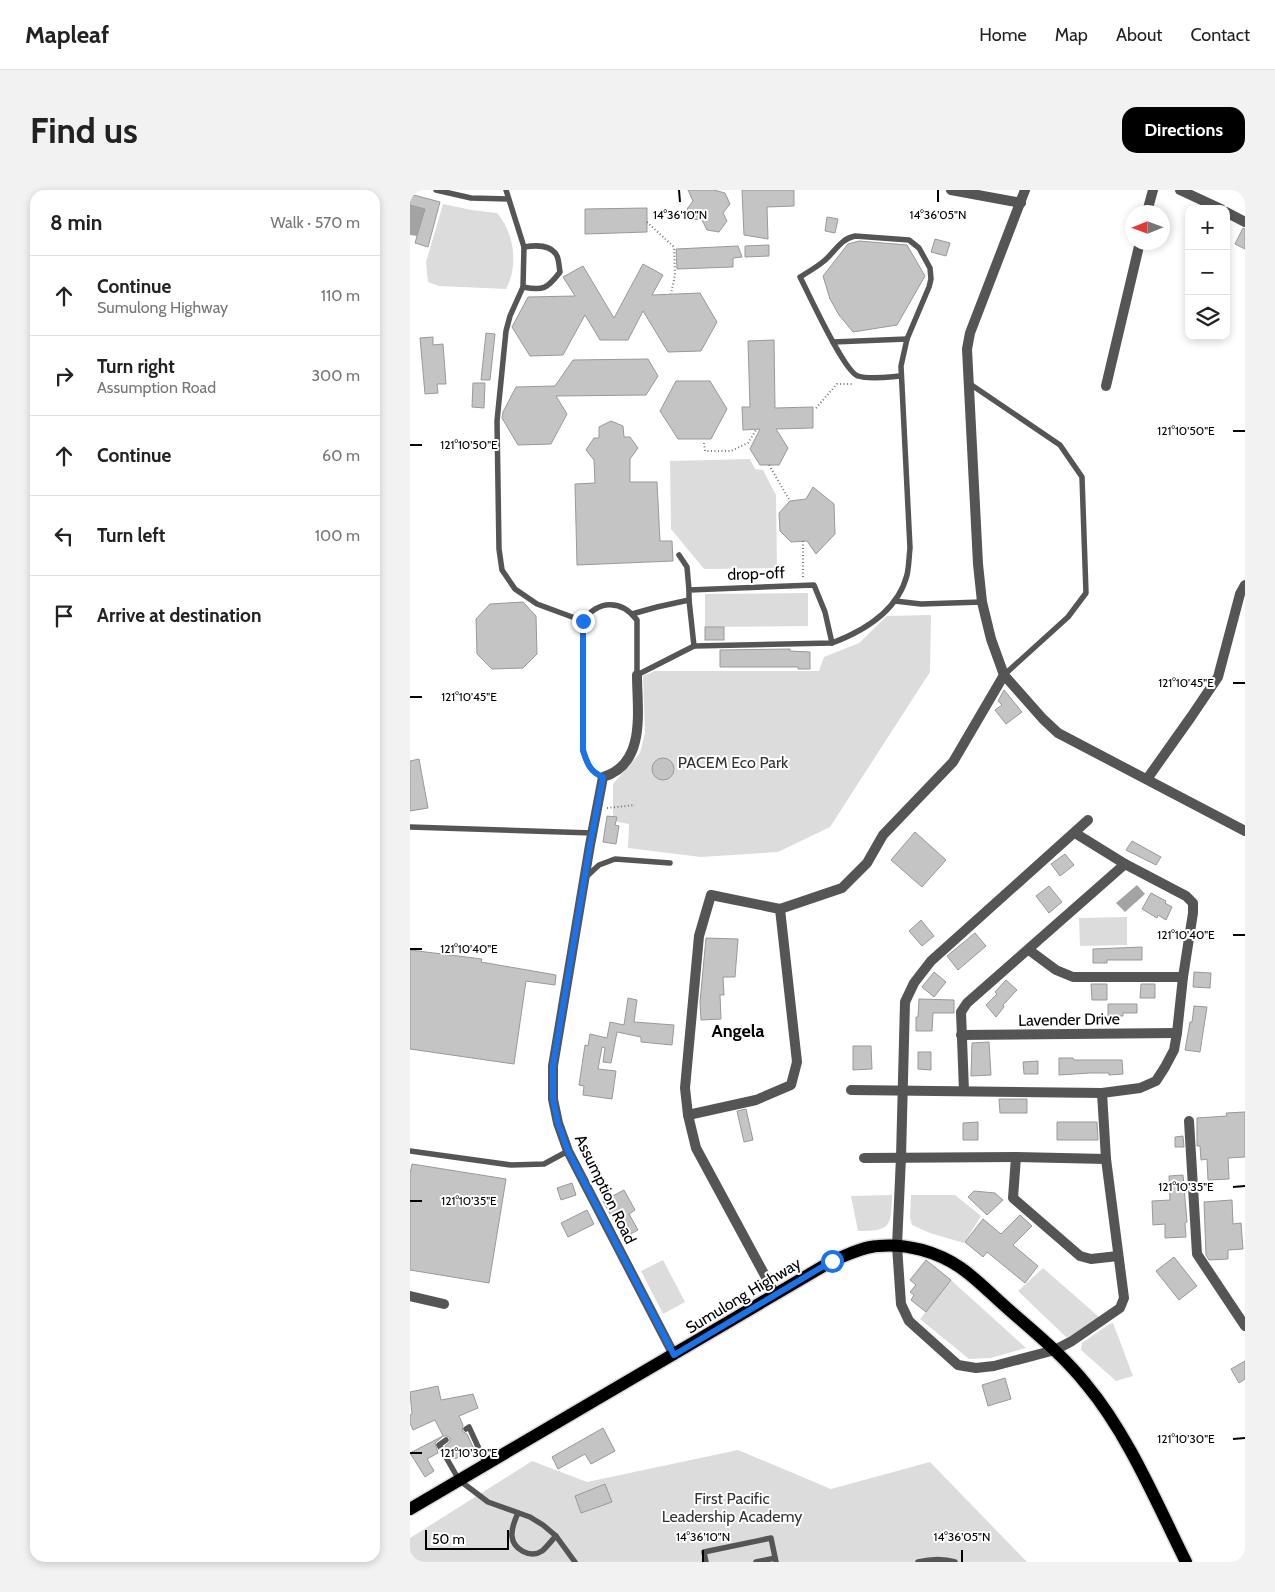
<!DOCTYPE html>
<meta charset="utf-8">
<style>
body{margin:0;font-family:Cabin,sans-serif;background:#f2f2f2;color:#222}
.controls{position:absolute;right:15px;top:15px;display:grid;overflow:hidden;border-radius:10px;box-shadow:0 2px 8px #0003}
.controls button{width:45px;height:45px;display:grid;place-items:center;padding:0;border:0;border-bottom:1px solid #e0e0e0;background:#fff;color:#222;font:25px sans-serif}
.compass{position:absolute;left:715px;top:15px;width:45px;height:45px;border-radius:50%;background:#fff;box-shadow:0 2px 8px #0003;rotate:269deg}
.scale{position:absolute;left:15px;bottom:12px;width:84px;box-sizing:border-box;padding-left:5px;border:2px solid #000;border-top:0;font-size:14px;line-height:18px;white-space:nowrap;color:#000;-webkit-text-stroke:4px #fff;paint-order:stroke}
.stop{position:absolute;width:15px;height:15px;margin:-11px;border:4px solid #1a73e8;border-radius:50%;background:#fff}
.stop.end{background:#1a73e8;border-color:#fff;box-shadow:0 1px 5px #0008}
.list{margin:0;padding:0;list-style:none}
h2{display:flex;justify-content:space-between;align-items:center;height:65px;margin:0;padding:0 20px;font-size:21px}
h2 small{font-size:16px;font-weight:400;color:#767676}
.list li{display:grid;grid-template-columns:32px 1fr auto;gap:15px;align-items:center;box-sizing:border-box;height:80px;padding:0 20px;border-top:1px solid #e0e0e0}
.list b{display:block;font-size:19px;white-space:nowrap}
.list p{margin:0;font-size:16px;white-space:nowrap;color:#767676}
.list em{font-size:16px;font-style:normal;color:#767676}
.icon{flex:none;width:28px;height:28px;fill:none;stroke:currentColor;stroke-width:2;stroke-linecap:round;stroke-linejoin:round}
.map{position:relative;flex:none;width:835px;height:1372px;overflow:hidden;border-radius:15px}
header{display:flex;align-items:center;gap:30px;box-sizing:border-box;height:70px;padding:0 25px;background:#fff;border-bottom:1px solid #e0e0e0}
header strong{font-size:24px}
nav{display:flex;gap:28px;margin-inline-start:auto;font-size:18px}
.intro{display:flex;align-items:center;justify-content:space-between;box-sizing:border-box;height:120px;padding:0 30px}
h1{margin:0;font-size:35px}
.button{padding:12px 22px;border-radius:15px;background:#000;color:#fff;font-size:18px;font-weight:700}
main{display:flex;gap:30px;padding:0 30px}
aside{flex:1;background:#fff;border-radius:15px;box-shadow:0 2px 8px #0003}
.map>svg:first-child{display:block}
</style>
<header>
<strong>Mapleaf</strong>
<nav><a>Home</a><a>Map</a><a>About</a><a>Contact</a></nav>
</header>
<div class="intro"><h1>Find us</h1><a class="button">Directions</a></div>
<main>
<aside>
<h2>8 min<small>Walk · 570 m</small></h2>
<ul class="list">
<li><svg class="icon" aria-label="ahead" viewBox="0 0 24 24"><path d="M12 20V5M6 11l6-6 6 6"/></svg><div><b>Continue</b><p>Sumulong Highway</p></div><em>110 m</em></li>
<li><svg class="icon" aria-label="right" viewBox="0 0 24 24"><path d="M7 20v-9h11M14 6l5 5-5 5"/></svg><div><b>Turn right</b><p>Assumption Road</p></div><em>300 m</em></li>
<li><svg class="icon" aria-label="ahead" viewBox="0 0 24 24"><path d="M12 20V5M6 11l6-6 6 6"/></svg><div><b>Continue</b></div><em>60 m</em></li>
<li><svg class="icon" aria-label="left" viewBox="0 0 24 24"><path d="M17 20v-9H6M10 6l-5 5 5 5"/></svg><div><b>Turn left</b></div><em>100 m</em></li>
<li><svg class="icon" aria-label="arrive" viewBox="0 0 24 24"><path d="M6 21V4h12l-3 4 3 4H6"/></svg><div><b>Arrive at destination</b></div></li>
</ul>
</aside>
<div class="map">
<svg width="835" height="1372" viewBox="0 0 835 1372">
<rect width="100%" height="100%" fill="#fff"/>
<!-- green -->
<g fill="#dcdcdc">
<path d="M33 14 62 20 87 23C104 42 109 76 96 99L29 96 18 92 16 72Z"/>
<path d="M340 269 345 279 353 280 366 305 367 378 294 379 261 339 260 271Z"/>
<path d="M398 403V436L295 437V404Z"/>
<path d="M521 425 520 482 420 637 368 662 291 667 218 658 219 634 203 631V594L230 563 235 543 233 486 245 481H409L414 467 449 453 477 426Z"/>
<path d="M717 727V755L670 756 669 728Z"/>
<path d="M482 1005C481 1037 481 1041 448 1041L441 1006Z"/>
<path d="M501 1005H545L571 1026 554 1053 520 1043 502 1035 500 1027Z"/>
<path d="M253 1070 275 1112 253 1124 231 1081Z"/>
<path d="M633 1078 689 1127 663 1146 656 1147 608 1101Z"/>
<path d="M541 1090 616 1158 581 1168 559 1169 510 1129Z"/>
<path d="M703 1133 723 1186 706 1191 671 1160 672 1153 698 1135Z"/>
<path d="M328 1260 421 1299 520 1272 617 1372H0V1348L122 1271 177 1292Z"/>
</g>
<!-- water -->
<g fill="#a3a3a3">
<path d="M0 15 15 19 7 46 0 45Z"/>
<path d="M727 695 735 704 715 722 706 713Z"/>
</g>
<!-- building -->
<g fill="#c4c4c4" stroke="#999">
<path d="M278 0H304L315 3 320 14 313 23 317 31 309 42 297 40 292 30 281 29 277 19 283 11Z"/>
<path d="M332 0H384V16L357 17 358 49 334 45Z"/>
<path d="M0 4 30 12 18 57 5 53 15 19 0 15Z"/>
<path d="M237 18V42L175 44V19Z"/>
<path d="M417 27 428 29 425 43 415 41Z"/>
<path d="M833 38 835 39V59L825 54Z"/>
<path d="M525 49 540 53 536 66 521 62Z"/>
<path d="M449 51 497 55 515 86 487 135 443 142 429 125 420 109 413 86 438 54Z"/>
<path d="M359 55V66L335 67V56Z"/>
<path d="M328 56 332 67 323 68V77L267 79 266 59Z"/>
<path d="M233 74 253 85 242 105 290 103 307 132 291 161 258 162 233 121 218 150H190L175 125 153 165 120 166 102 137 118 107 165 106 153 87 173 76 204 128Z"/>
<path d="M76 143 85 144 80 190H71Z"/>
<path d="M23 147V155L33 154 36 194H27L28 203 15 204 10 148Z"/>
<path d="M364 150 365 218 403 217V238L366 239 378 258 369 275H350L340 259 350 239 333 240 332 217H340L338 151Z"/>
<path d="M238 169 248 186 236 205 146 206 157 224 141 254 108 255 92 228 93 222 106 197 145 196 163 170Z"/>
<path d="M266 191H300L317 219 301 249H268L250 221Z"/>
<path d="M63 193H75L74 218 62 217Z"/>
<path d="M201 231 213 236 214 247H220L228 258 220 269V292H247L250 351H262L263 371 167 375 165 294 185 293 184 270 176 260 184 248H189V237Z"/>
<path d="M403 297 424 314 425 344 406 364 397 351 381 352 370 341 369 323 380 311 396 309Z"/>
<path d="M113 412 126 426 127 464 113 478 82 479 67 464 66 429 80 414Z"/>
<rect x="295" y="437" width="19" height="13"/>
<path d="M380 459V461L400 462V479H388V477H310V460Z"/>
<path d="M594 500 612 522 596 534 585 520 592 515 588 511Z"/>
<circle cx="253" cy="579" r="11"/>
<path d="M9 569 18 618 0 621V571Z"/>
<path d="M197 626 207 627 205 635 209 636 206 654 193 652Z"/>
<path d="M505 642 536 670 512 697 481 670Z"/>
<path d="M722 651 751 667 746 675 716 660Z"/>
<path d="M655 664 664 675 650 686 641 674Z"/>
<path d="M639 696 652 712 639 723 626 706Z"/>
<path d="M741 703 756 711 755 713 762 717 756 730 748 725 747 728 732 719Z"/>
<path d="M511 730 524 746 512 756 499 741Z"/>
<path d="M565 743 576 756 548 780 537 766Z"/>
<path d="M296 748 328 749 325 787H313L314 805H310L311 829 291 830 290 812Z"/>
<path d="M732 757V770H697V773H683V759Z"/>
<path d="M0 760 72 769 71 772 146 785 145 795 116 791 104 874 0 859Z"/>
<path d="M524 782 536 792 524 807 512 797Z"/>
<path d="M784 782 801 783 800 798 783 797Z"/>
<path d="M596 790 607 800 593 815 594 817 586 827 576 815 587 804 585 802Z"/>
<path d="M681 794H697V810H682Z"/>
<path d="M731 794H745V808H730Z"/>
<path d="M218 808 227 810 224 832 264 835 262 855 231 852V847L207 842 201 873 193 872 195 858 192 857 188 879 206 881 202 909 173 905 174 896 169 895 175 855 178 856 180 844 197 848 200 832 214 835Z"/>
<path d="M509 809 544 810V823H523L522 841H506V827H508Z"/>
<path d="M698 814H727V823H713V826H698Z"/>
<path d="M784 816 797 817 790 862 775 860 780 832H782Z"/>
<path d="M579 852 581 885 561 886 562 853Z"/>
<path d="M443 856H461L462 879 443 880Z"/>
<path d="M508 862H521V880L508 879Z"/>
<path d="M649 868H663L664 870H712L713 884 699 885V883H680L649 885Z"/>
<path d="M628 871V884H614L613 872Z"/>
<path d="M589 909H617V923H590Z"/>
<path d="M336 919 343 950 334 952 327 921Z"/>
<path d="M835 922V967L818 968 819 989 798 990 797 969 791 970 790 956H787V928L817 926 816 923Z"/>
<path d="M568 932V950H553V933Z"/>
<path d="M647 932H687L688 950H647Z"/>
<path d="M773 946 774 957H765V947Z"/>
<path d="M2 974 96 989 79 1093 0 1080V984Z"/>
<path d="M773 985 777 1032 775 1033 776 1047 755 1048V1034L743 1035 742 1011 760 1010 759 986Z"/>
<path d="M162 993 166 1005 151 1010 147 998Z"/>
<path d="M214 1000 225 1020 219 1024 228 1040 213 1048 193 1011Z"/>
<path d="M564 1001 585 1003 593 1010 577 1025 558 1007Z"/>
<path d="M822 1010 823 1034 831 1033 833 1059 818 1060V1069L799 1070 796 1065 794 1012Z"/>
<path d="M177 1020 184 1034 158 1047 151 1033Z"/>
<path d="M610 1025 622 1036 603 1055 628 1076 615 1093 577 1062 573 1067 555 1052 573 1029 591 1044Z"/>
<path d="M764 1067 787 1096 769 1110 746 1081Z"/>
<path d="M516 1070 541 1090 516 1122 501 1110 504 1105 500 1102 506 1095 500 1090Z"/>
<path d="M835 1171V1189L829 1193 821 1179Z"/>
<path d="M595 1188 601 1209 578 1216 572 1195Z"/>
<path d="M28 1196 31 1210 63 1204 68 1218 49 1226 53 1235 52 1241 57 1244 64 1259 45 1269 39 1257 36 1258 35 1256 40 1252V1248L37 1246H33L25 1253 28 1263 17 1269 24 1281 15 1287 0 1263 33 1246 25 1230 3 1240 0 1233V1225L2 1224 0 1202Z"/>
<path d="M193 1238 205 1261 181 1274 175 1264 148 1279 142 1267Z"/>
<path d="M195 1294 202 1312 171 1323 165 1306Z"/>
</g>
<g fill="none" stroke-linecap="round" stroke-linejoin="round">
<!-- primary casing -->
<g stroke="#dbdbdb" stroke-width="15">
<path id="primary" d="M0 1319 422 1071C437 1065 452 1057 468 1056 497 1053 528 1062 551 1078 567 1089 582 1105 597 1118 624 1142 653 1165 676 1194 718 1244 747 1314 776 1372"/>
</g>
<!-- path -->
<g stroke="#777" stroke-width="2" stroke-dasharray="1 2.5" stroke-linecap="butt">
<path d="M237 32 264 57 265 85 261 104"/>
<path d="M406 218 427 194H442"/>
<path d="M294 253 295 261H321L338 253 346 240"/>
<path d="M359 275 380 311"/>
<path d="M393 351V388"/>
<path d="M197 618 225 615"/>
</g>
<!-- service -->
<g stroke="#555" stroke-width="5.5">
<path d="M26 0 61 8 98 9"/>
<path d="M96 0 114 57 113 97 100 126 96 141 87 231 89 359 92 380 105 399 127 414 173 431"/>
<path d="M113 97C133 101 137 99 150 82 149 77 149 70 147 66 141 54 126 55 114 57"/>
<path d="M423 152 497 149"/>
<path d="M560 194 650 255 672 287 676 403 658 427 594 485"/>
<path d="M269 365 277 377 279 400"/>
<path d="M279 410 284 456"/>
<path d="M485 411 511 414 572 412"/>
<path d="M222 424 247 417 279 410V400L404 395 415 422 422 453"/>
<path d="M173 431C188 410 211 409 227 430V485L284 456 422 453C454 441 488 420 497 385 499 376 499 366 500 358L491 176 497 149 519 97 521 89 520 78 509 58 499 50 445 46C430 49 425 62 414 71 407 77 398 82 390 87 399 104 434 182 448 186 460 190 478 187 490 186"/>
<path d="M173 431V561C177 573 180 582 193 587"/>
<path d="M0 637 182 643"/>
<path d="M176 687 189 675 205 669 260 673"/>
<path d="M0 961 101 975 134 974 158 961"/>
<path d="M56 1239 59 1237 76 1274"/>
<path d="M36 1250 29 1255 49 1290 78 1312 120 1327 133 1335 146 1346 165 1372"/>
<path d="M108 1323C105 1330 101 1338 102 1346 103 1359 120 1369 132 1361 137 1357 141 1351 146 1346"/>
<path d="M296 1372 294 1362 361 1348 366 1372"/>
<path d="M346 1372 365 1368"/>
<path d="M508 1372C521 1369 532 1368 545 1372"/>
</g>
<!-- minor -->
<g stroke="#555" stroke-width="10">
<path d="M541 0 611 13"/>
<path d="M615 0 560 143 557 159 568 374 572 412 581 449 594 485 633 529 648 543 835 641"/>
<path d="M737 22 743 0"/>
<path d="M696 196 730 52"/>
<path d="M227 485C227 520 237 574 193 587L180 655 143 876V909L148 933 158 961 264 1165"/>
<path d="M737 589 781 527 808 487 830 404 835 395"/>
<path d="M678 630 521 771 504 793 495 812 491 967 487 1056 491 1114 499 1131 548 1175 566 1178 584 1176 645 1160 662 1151 710 1118 714 1108 696 969 692 903"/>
<path d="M619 760 646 780 663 787H773"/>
<path d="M551 845 767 843"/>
<path d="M441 900 692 903 730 898 746 891 755 877 764 860 767 843 773 787 783 723V713L776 706 715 674 665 643"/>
<path d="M554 901 551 822 557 813 715 674"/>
<path d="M278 925 346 910 381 895 387 872 370 719"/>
<path d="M779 931 787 1064 835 1136"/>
<path d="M606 967 603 1008 670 1066 681 1069 708 1066"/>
<path d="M454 968 606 967 696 969"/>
<path d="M365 1104 286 958 278 925 275 898 289 746 301 705 370 719 432 698 457 673 473 645 543 572 594 485"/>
<path d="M0 1106 34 1114"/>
</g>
<!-- tertiary -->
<g stroke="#555" stroke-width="10">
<path d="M770 0 811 19"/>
<path d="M816 22 835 32"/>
</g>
<!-- primary -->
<use href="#primary" stroke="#000" stroke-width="12"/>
</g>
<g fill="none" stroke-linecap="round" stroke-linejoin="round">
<!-- route -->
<path stroke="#1a73e8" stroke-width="6" d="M173 431V560C177 573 180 582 193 587L180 655 143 876V909L148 933 158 961 264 1165 422 1071"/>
</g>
<!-- ticks -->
<path fill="none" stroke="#000" stroke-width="2" d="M269 0 270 12M528 0V12M823 241H835M0 255H12M823 493H835M0 507H12M823 745H835M0 759H12M823 997 835 996M0 1011H12M823 1249 835 1248M0 1263H12M293 1360V1372M552 1360V1372"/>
<g text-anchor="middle" stroke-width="4" stroke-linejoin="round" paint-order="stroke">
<!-- street labels -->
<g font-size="16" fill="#000" stroke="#fff">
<text transform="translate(346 383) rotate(-2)" y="6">drop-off</text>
<text transform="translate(659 829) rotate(-1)" y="6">Lavender Drive</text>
<text transform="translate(196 999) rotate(64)" y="6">Assumption Road</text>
<text transform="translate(333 1105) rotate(-31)" y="6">Sumulong Highway</text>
</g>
<!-- park labels -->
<g font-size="16" fill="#333" stroke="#fff">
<text x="323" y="578">PACEM Eco Park</text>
<text x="322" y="1314">First Pacific<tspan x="322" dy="18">Leadership Academy</tspan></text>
</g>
<!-- neighbourhood labels -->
<g font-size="18" font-weight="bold" fill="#000" stroke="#fff">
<text x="328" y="847">Angela</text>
</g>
</g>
<g font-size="12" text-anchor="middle" fill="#000" stroke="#fff" stroke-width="4" stroke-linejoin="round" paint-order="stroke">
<text x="270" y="29">14°36'10"N</text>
<text x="528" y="29">14°36'05"N</text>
<text x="776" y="245">121°10'50"E</text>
<text x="59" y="259">121°10'50"E</text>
<text x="776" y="497">121°10'45"E</text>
<text x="59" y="511">121°10'45"E</text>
<text x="776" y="749">121°10'40"E</text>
<text x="59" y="763">121°10'40"E</text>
<text x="776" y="1001">121°10'35"E</text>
<text x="59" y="1015">121°10'35"E</text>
<text x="776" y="1253">121°10'30"E</text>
<text x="59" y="1267">121°10'30"E</text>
<text x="293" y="1351">14°36'10"N</text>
<text x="552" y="1351">14°36'05"N</text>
</g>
</svg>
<div class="controls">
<button>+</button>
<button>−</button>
<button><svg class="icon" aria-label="layers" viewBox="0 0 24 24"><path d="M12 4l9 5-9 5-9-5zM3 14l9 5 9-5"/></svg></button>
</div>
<svg class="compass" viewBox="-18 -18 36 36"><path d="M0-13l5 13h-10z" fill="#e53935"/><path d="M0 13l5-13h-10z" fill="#767676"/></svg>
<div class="scale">50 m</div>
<div class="stop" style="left:422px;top:1071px"></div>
<div class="stop end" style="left:173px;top:431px"></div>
</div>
</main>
